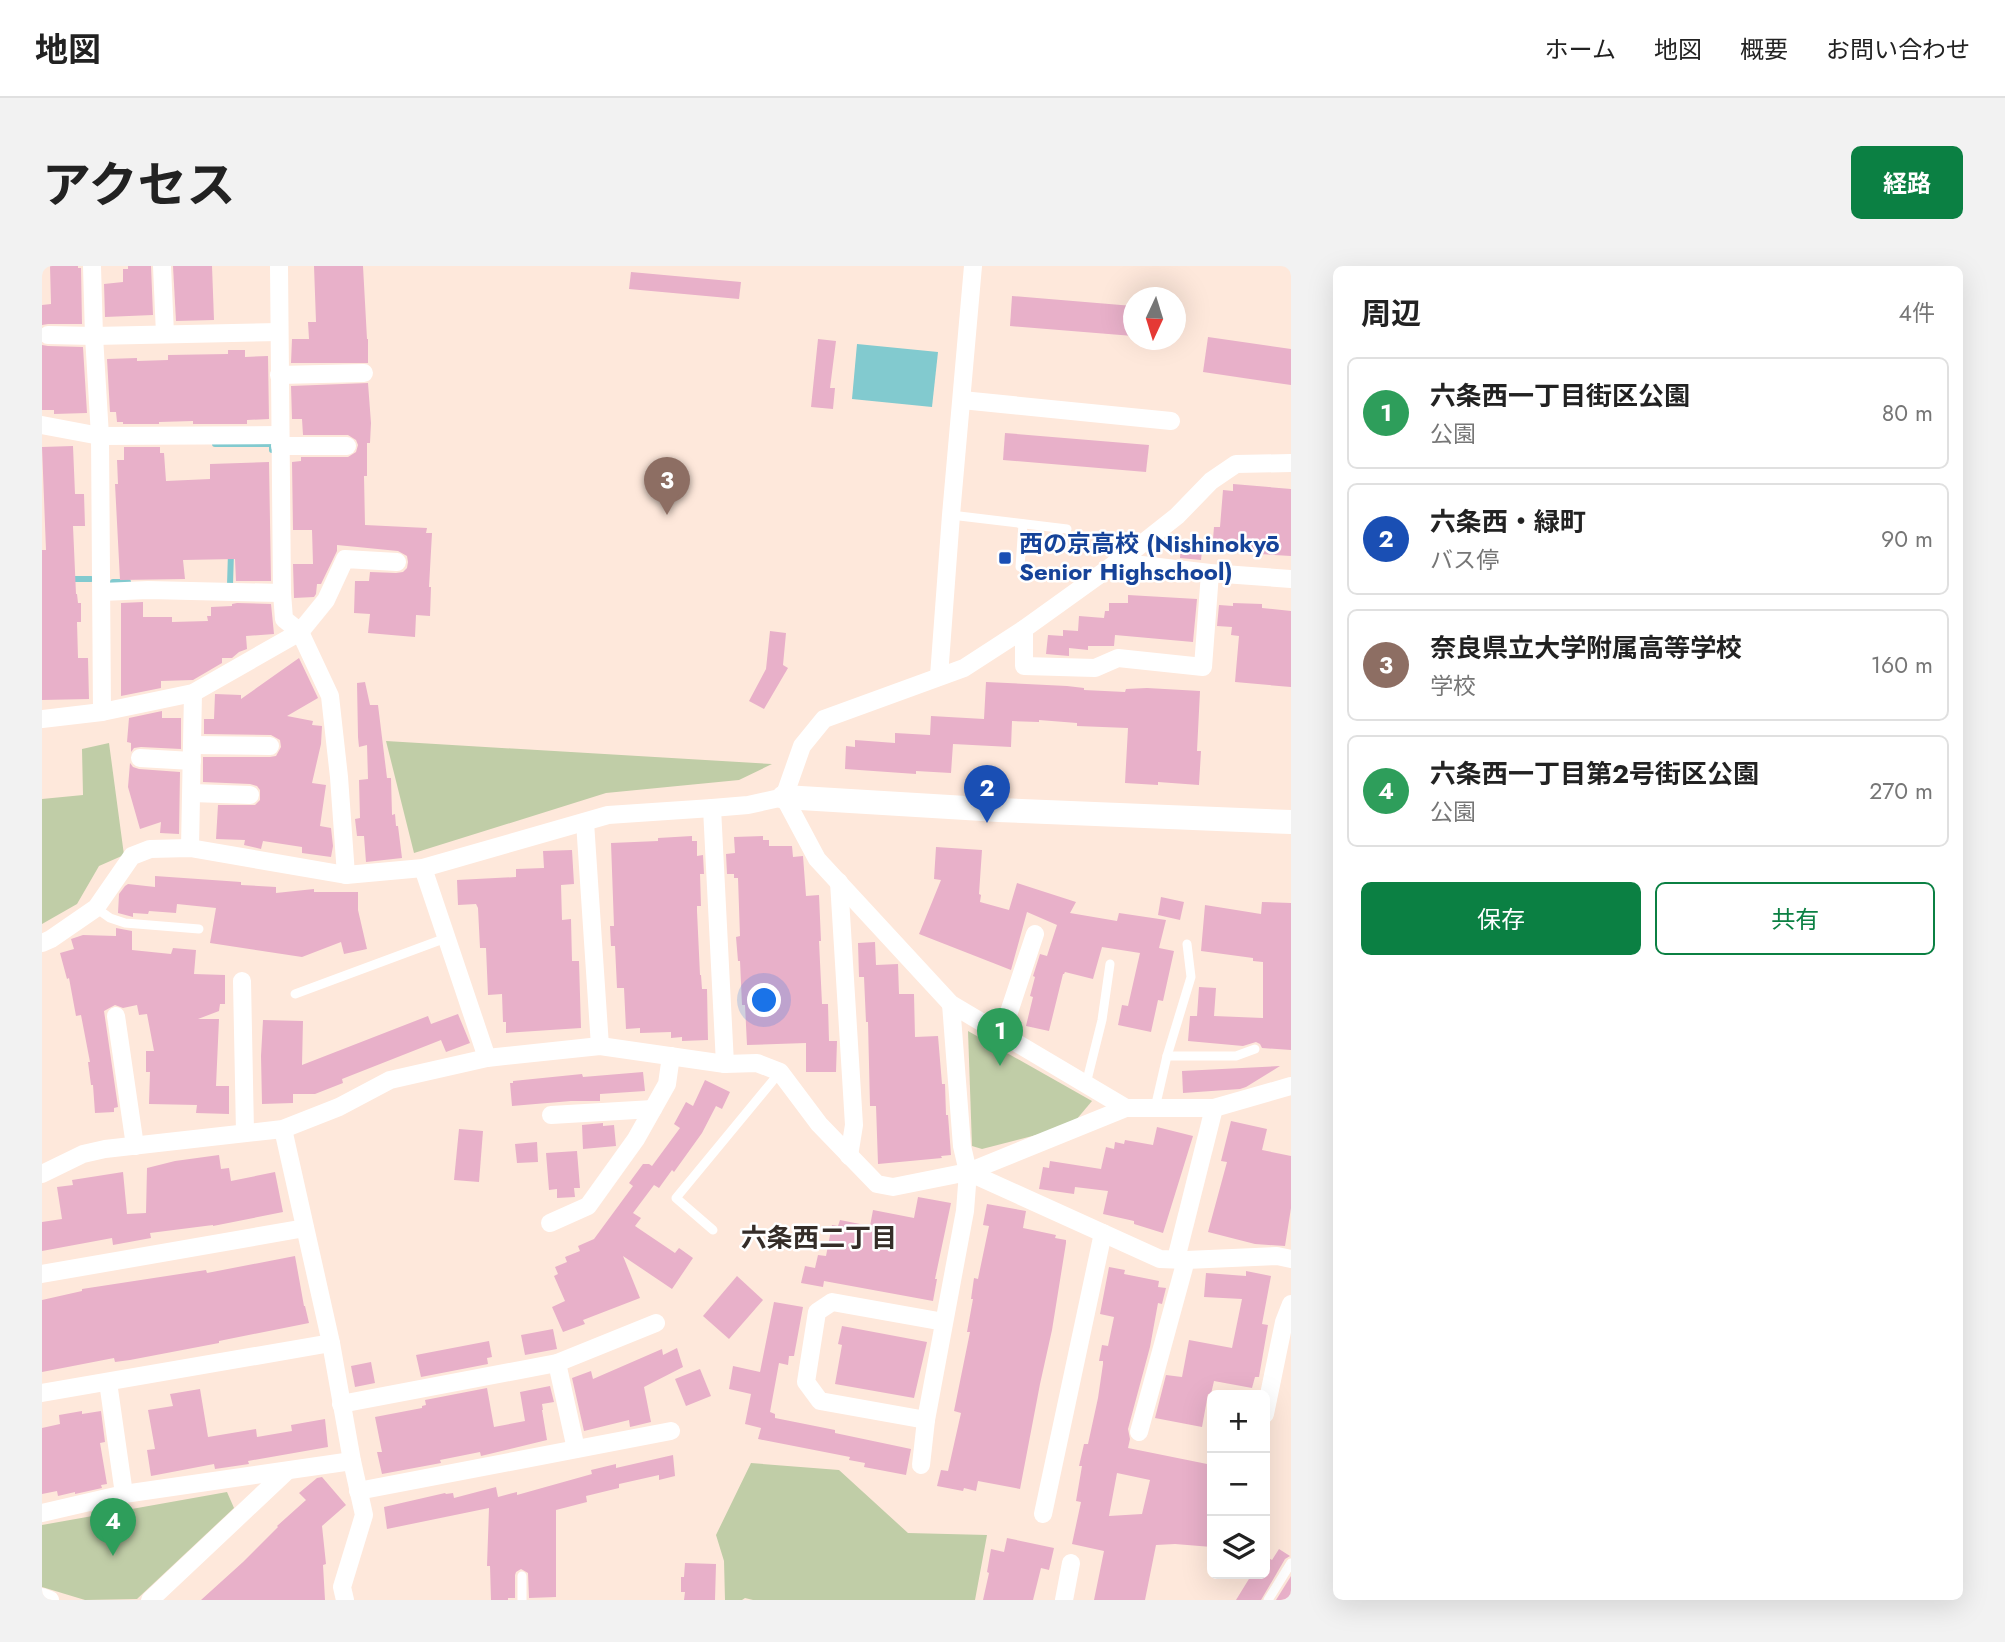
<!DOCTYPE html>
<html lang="ja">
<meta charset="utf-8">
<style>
body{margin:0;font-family:Jost,"Noto Sans JP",sans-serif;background:#f2f2f2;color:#222}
.controls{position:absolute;right:21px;bottom:21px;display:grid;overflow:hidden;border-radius:10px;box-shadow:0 7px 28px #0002}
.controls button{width:63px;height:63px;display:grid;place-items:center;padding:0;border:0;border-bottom:2px solid #e0e0e0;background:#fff;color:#222;font:35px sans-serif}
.compass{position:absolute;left:1081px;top:21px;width:63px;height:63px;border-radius:50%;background:#fff;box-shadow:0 7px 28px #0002;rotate:184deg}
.you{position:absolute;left:723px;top:735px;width:24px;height:24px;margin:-18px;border:5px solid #fff;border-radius:50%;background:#1a73e8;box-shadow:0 0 0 10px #1a73e833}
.badge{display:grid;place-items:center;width:46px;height:46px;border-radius:50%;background:#0b8043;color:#fff;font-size:23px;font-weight:700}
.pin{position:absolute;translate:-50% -58px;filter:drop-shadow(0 2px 4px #0008)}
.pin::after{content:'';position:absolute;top:37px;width:24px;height:21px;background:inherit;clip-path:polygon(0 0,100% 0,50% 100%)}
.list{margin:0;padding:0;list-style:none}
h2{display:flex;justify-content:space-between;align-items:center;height:91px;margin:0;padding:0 28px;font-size:30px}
h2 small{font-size:23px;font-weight:400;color:#767676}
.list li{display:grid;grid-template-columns:46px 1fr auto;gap:21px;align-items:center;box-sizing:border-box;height:112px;margin:0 14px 14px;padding:0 14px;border:2px solid #e0e0e0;border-radius:10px}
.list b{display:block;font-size:26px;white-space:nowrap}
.list p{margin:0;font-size:23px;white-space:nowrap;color:#767676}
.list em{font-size:23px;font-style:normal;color:#767676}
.actions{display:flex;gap:14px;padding:21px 28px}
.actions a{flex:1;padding:16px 0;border:2px solid #0b8043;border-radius:10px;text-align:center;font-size:24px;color:#0b8043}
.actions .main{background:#0b8043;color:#fff}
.icon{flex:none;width:38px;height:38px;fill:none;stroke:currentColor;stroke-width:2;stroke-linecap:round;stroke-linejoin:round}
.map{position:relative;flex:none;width:1249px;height:1334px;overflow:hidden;border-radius:10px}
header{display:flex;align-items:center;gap:42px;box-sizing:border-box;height:98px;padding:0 35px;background:#fff;border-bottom:2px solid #e0e0e0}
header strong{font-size:33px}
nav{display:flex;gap:38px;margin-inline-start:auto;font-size:24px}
.intro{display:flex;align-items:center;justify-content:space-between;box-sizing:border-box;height:168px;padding:0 42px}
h1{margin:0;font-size:49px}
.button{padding:18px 32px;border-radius:10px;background:#0b8043;color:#fff;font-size:24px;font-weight:700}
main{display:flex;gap:42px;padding:0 42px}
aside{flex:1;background:#fff;border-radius:10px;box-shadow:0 7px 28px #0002}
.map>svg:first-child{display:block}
</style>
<header>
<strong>地図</strong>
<nav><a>ホーム</a><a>地図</a><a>概要</a><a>お問い合わせ</a></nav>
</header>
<div class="intro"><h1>アクセス</h1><a class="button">経路</a></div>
<main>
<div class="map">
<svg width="1249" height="1334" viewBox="0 0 1249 1334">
<rect width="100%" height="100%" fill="#fee8db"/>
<!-- green -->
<g fill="#c0cda7">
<path d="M344 475 730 498 697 514 564 527 372 587Z"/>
<path d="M67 477 82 589 57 600 35 638 0 658V533L41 529 40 483Z"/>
<path d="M926 765 1050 835 1029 860 940 883 930 880Z"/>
<path d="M709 1197 797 1204 866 1267 945 1269 933 1334H711L703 1332 700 1334H683L682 1295 674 1269Z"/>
<path d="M185 1226 192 1242 95 1333 43 1334 0 1321V1259Z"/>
</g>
<!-- water -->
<path fill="#82cacf" d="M815 78 896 86 890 141 810 133Z"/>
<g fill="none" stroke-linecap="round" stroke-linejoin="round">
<!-- stream -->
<g stroke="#82cacf" stroke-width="6">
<path d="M173 178H230V184"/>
<path d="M26 313H49"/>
<path d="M71 316H86"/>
<path d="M188 319 189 286"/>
</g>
</g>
<!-- building -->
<g fill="#e8b0c9" fill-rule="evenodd">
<path d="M8 0H36V2H39L40 58H6L0 59V39L9 38Z"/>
<path d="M86 0H109L111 49 63 51 62 18 81 16V3H86Z"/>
<path d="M131 0H170L172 54 134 55Z"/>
<path d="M272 0H321L325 73H326V97H249L250 73H267L266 56H274Z"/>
<path d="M589 6 699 16 697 33 587 23Z"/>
<path d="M970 30 1091 40V70L968 60Z"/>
<path d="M1166 71 1249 83V119L1161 106Z"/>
<path d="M776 73 794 75 788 122H793L791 143 769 141Z"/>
<path d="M0 79 6 80 41 81 45 147 12 148V144H0Z"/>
<path d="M186 84H203V91L226 90 227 153 205 154V158H151V155L117 156V158H81V156H75L74 146H68L65 93 95 92V95L126 94V89L186 88Z"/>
<path d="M326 117 329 157 328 177H325V210H322L323 259 385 262 384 267H390L387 321H389L388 350 374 349 373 371 326 367 328 348 312 347 313 315H327L328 306 354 307 361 306 365 302 366 296 365 290 356 285 295 279V285L279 318H275L274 328 272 331 252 332 251 298H271L270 264H251L250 196 259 195V191H306L314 186 316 179 314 174 306 169H261L260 153H250L249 120Z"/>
<path d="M963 167 1107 179 1104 206 961 194Z"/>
<path d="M31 180 33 228H42L43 260H31L34 328H35L36 337H39V356H35L36 392H46L47 433 0 434V284H4L0 181Z"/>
<path d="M82 181H118V187H122L124 215 168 213V198L227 196 229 315H194L193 293 141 294 143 313 78 314 73 218H76L75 194H82Z"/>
<path d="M1191 218 1249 223V290L1170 285 1172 261H1178L1181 224 1191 225Z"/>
<path d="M1139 274 1161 275 1159 294 1138 292Z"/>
<path d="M1086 329 1155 333 1151 376 1073 369 1072 380H1046V384L1027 382V390L1004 388 1006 369 1021 370V364L1036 365 1037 350 1062 352 1063 345H1067V337H1086Z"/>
<path d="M101 336V351H130V356L166 355 165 350H169V341L190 340V338L195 337 229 338 232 368 204 370 205 383 197 386 190 392H180V397L151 414 119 415V422L79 430V337Z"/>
<path d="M1191 337 1220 338V342L1249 345V421L1193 416 1197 370 1189 369 1190 361 1175 360 1177 339 1191 340Z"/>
<path d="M728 365 744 367 741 399 746 402 722 443 707 435 724 403Z"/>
<path d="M257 392 276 432 245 450 271 455 270 459 280 460 279 478 270 517 284 519 278 560 289 562 291 580 289 591 260 587V581L221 575 219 583 202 579 203 574 174 573 176 539H213L218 534V524L215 520 208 518 161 516V491H228L234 490 239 481 238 474 229 469 162 468V453H172L173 428 199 429V433Z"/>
<path d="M323 416 328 439H336L345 512H349L350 549 353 548 354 560H356L360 592 324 596 322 570H315L313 553 318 552 317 514 326 513 325 479 317 481 316 471 315 417Z"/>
<path d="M944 416 1025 420 1042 422V424L1083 426 1084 423 1105 422 1158 425 1155 485H1159L1157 519 1116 516V519L1083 517 1086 462 1035 460V457L997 454V456L970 455 969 481 911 478 909 507 874 505V508L803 503 804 480 813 481V474L853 477V467L888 469 889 450 942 453Z"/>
<path d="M120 445V452H139V483L99 481 92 482 89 486V477L85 476 87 452Z"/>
<path d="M88 497 91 501 97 503 138 506 137 568 118 567 119 556 98 563 86 521Z"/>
<path d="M650 570V575H655V590L661 589 662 608H658L659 640H655V645L658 709H659L660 723H665L666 774 640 775V771L629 772V766L598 767V762L584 763 582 722H575L573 680H569L568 660H572L569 577 616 575V572Z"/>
<path d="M721 570V574H727V580H750L751 591 761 590 764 630 777 629 779 675H777L780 738H786L787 775H795L794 806H764V777L705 779 703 739H700L698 695H696L694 671 698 670 696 612H692V608H685L684 588 693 587 692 571Z"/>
<path d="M894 581 940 584 937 628 939 629 938 636 967 644 975 617 1034 636 1028 647 1075 655 1077 647 1124 654 1117 682 1132 685 1121 735 1116 734 1109 766 1076 759 1080 739 1086 740 1098 687 1060 681 1051 713 1023 706 1022 708H1021L1007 765 984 760 991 731 988 730 993 711 991 710 998 688 1005 690 1015 659 985 646 969 704 877 668 899 614 892 613Z"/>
<path d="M530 584 532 618 519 619 520 654 529 653 530 695H537L539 762 464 767V756H461L460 728 446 729 444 682H438L436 642 434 638 416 639 415 614 474 611V603L502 602 501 585Z"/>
<path d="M113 610 199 616V619L234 621V627L272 623V626H316V644L325 683 302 688 299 676 260 691 168 677 174 642 135 638 134 647 107 645 106 648 91 647V651L76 647 77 628 83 620 86 618 113 621Z"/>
<path d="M1119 631 1142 636 1138 654 1116 649Z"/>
<path d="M1220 636 1249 637V784L1220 782 1218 778 1214 776 1201 780 1146 775 1148 750H1155L1157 721 1174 722 1172 750 1221 752V696L1211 695V692L1159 685 1163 639 1219 648Z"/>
<path d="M74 662 90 665V684L129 688 131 682 154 684 152 708 183 709V738H178L177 745 156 753H177L174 820H187V848L154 847 155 839 107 838 108 806H104V785H112L105 748 97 749 95 739 81 742 73 739 62 745 76 841 72 842V846L53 847 51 819H49L46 796H48L39 749 34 750 27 712 25 713 18 687 32 683 29 673 41 669 74 670Z"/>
<path d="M833 676 834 699 856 698 857 728H872L873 771 896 770 900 818H903L904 849H906L909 889 899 890 900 892 836 898 834 840H828L826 756H824L822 711H817L816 677Z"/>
<path d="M416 748 428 777 404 786 399 774 300 813 301 817 273 828H251V837L220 838 219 790 221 754 261 755 260 799 386 750 389 758Z"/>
<path d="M1238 800 1204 821 1198 823 1141 827 1140 805Z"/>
<path d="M601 806 603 825 558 828V835H529L470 840 468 817H471V815L540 808 541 811Z"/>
<path d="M663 814 688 826 680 843 674 840 660 867 632 906 630 904 617 922 612 919 591 947 599 952 593 960 633 987 637 982 651 992 630 1023 581 990 598 1032 541 1054 543 1058 521 1066 510 1041 523 1035 512 1010 516 1008 513 1001 525 996 523 991 538 985 536 980 552 973 591 920 587 917 601 898H607L610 900 638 862 632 858 644 836 651 840Z"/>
<path d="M1189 855 1225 863 1220 884 1249 890V942L1243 980 1213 978 1166 966 1185 896 1179 895Z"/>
<path d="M561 857V860L572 859 574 880 541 883 540 859Z"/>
<path d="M1115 861 1151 870 1121 967 1092 958V955L1061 948 1066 925 1033 921 1032 928 997 923 1001 901 1007 902 1008 895 1059 903 1064 881 1072 883 1073 876 1082 878 1083 874 1111 879Z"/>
<path d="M417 863 441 865 437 916 412 914Z"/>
<path d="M495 876 496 896 475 897 473 878Z"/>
<path d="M535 885 538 922H532L533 931 515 932V923L507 924 504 887Z"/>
<path d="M177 889 179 903 187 902 189 915 233 906 241 946 171 960V959L108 967 109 972 71 979 70 972 0 985V956L20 953 15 921 31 919 30 914 81 906 85 948 104 947 105 902 133 895Z"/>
<path d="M876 931 909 937 893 1013H895L891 1035 782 1015 781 1021 759 1017 763 1000 773 1002 776 989 784 990 790 959 796 960 798 954 828 960 831 944 872 952Z"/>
<path d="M945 938 984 945 981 962 1014 969 1013 972 1024 974V977L1010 1064 998 1118 978 1223 936 1215 934 1225 922 1222 921 1225 895 1220 899 1204 906 1205 919 1147 912 1145 928 1066H925L931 1033H929L932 1012 936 1013 947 960 941 959Z"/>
<path d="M253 990 262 1040H263L267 1057 177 1075V1077L88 1094 73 1096 72 1092 0 1106V1034L40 1025V1023L164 1004 165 1007Z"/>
<path d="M1067 1001 1083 1004 1082 1008 1117 1015 1116 1021 1124 1022 1120 1038 1116 1037 1108 1081 1086 1163 1088 1173 1086 1182 1170 1199V1281L1133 1278 1114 1279 1103 1334H1052L1062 1285 1030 1278 1039 1236 1034 1235 1040 1200H1037L1042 1178H1046L1056 1132 1061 1098V1095H1057L1060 1079 1066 1080 1072 1051 1058 1048ZM1075 1207 1108 1214 1100 1248 1067 1250Z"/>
<path d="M1204 1005 1229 1010 1220 1058 1226 1059 1217 1111H1213L1210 1122 1172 1115 1169 1128H1166L1160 1161 1113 1152 1124 1109 1140 1111 1147 1074 1190 1082 1200 1033 1162 1031 1164 1007 1204 1010Z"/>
<path d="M695 1010 721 1034 687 1073 661 1050Z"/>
<path d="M732 1036 761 1041 752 1090H747L746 1099 737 1097 728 1146 733 1148V1152L793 1164V1167L869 1183 864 1209 822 1201 823 1197 807 1194 808 1191 716 1173 719 1162 703 1158 709 1128 687 1123 691 1100 718 1106Z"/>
<path d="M800 1060 885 1076 872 1132 793 1118 800 1079 796 1078Z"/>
<path d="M511 1063 515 1083 483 1089 479 1069Z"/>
<path d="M447 1075 450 1091 445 1092 446 1098 379 1111 374 1089Z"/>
<path d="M635 1082 641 1101 602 1121 609 1156 588 1161 587 1154 542 1165 530 1112 549 1105 551 1113 620 1083 621 1089Z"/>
<path d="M329 1096 333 1117 313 1121 309 1100Z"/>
<path d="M658 1103 669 1130 644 1140 633 1113Z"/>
<path d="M508 1120 512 1136 500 1138 501 1144H500L505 1174 439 1190 438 1186 398 1194 399 1197 340 1208 335 1186H340L333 1151 380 1142V1140L384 1139 383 1134 445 1122 452 1161 483 1155 478 1126Z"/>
<path d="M158 1123 166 1171 214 1163 215 1171 250 1165 249 1159 283 1153 286 1181 206 1195 207 1198 173 1203 172 1198 109 1210 105 1184 113 1183 106 1144 131 1140 128 1128Z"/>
<path d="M40 1145V1148L59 1145 63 1176 58 1177 65 1218 59 1219 60 1222 33 1228V1226L16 1230 15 1225 0 1228V1162L18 1158 17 1149Z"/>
<path d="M631 1189 633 1210 617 1214V1209L577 1218V1222L544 1230 545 1236 514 1244V1331L487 1332 486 1307 479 1303 474 1306 473 1309V1332H466V1334H449L448 1300H445L447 1242 345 1263 342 1241 403 1227 404 1228 411 1227 412 1232 454 1221 456 1231 475 1226V1229L550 1208 549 1204 574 1198V1202Z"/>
<path d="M280 1211 304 1239 280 1260 284 1298 281 1299 283 1334H159L201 1296 236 1261 235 1260 264 1234 257 1227 275 1212Z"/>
<path d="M965 1272 1012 1282 1007 1304 999 1302 991 1334H941L947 1307 945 1306 949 1283 962 1286Z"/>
<path d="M1237 1283 1248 1290 1243 1293 1219 1334H1194L1210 1308H1223V1290L1230 1294Z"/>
<path d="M643 1297 674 1298 673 1334H642L643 1326H639V1311H642Z"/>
<path d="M1249 1310V1334H1234Z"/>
</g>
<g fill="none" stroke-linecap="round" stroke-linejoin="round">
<!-- lane -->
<g stroke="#fff" stroke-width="9">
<path d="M909 249 1025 263"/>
<path d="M978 301 981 258"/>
<path d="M54 642 68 652 83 657 157 663"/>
<path d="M253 728 404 672"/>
<path d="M1125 790H1194L1213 783"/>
<path d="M1044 818 1060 754 1068 698"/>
<path d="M1113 842 1125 790 1149 711 1145 678"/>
<path d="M671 964 634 932 738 806"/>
<path d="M480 1310V1334"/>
<path d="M1226 1334 1249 1297"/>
</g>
<!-- street -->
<g stroke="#fff" stroke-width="18">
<path d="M50 0 52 70 58 170 60 446"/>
<path d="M120 0 123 68"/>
<path d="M237 0 240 327 242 353 258 366 284 334 303 293 355 296"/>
<path d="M6 69 52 70 237 66"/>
<path d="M237 109 322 107"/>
<path d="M920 134 1129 155"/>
<path d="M0 159 58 170 238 169"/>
<path d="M238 180H305"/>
<path d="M1249 197 1194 198 1169 215 1135 250 1092 284 982 363 922 402 782 453 760 480 742 531 775 593 909 738 1084 842H1172L1249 820"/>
<path d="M1074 296 1168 307 1249 313"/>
<path d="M60 326 106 324 240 327"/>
<path d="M982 363V400L1053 402 1076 392 1161 401 1168 307"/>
<path d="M897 410 909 249 931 0"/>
<path d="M0 453 60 446 151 427 258 366 288 430 297 511 304 609"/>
<path d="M151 479 228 480"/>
<path d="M98 492 150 495"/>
<path d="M150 527 208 529"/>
<path d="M670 542 683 798"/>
<path d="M543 556 558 780"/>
<path d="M148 582 151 427"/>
<path d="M797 616 812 859 807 890"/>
<path d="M0 677 9 673 54 642 90 590 108 583 148 582 304 609 381 602 566 549 670 542 706 539 742 531"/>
<path d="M200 715 203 866"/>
<path d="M74 750 93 880"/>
<path d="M960 767 993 668"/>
<path d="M445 792 558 780 683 798 715 797 738 806 777 858 835 918 851 921 926 906 1118 993 1144 994 1235 990 1249 993"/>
<path d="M509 849 611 843"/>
<path d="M241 863 289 1077 310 1195 322 1249 300 1321 303 1334"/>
<path d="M926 906 1084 842"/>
<path d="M0 908 41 888 63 883 241 863 297 841 348 814 445 792 381 602"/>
<path d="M508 957 546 940 594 873 625 818 629 790"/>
<path d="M1134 993 1172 842"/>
<path d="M0 1008 263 962"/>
<path d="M902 1056 790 1036 775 1046 764 1116 778 1135 884 1154 923 945 926 906 920 880 909 738"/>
<path d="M515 1097 534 1183"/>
<path d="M66 1116 82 1228"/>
<path d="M0 1127 289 1077"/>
<path d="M299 1138 515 1097 614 1057"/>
<path d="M1223 1148 1242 1056 1249 1038"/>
<path d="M1097 1166 1144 994"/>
<path d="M879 1199 884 1154"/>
<path d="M316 1225 629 1165"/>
<path d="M0 1247 82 1228 310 1195"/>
<path d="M1001 1248 1061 967"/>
<path d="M0 1331 8 1334"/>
<path d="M108 1334 244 1206"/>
<path d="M1022 1334 1029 1297"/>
</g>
<!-- secondary -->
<path stroke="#fff" stroke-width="24" d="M742 531 957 544 1249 556"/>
</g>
<!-- markers -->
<rect fill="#1a4fb4" stroke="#fff" stroke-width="2.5" x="956" y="285" width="14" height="14" rx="3.5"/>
<g text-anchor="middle" stroke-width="5" stroke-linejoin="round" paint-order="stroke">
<!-- transit labels -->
<g font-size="24" font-weight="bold" fill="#164399" stroke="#fff" text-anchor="start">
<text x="977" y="286">西の京高校 (Nishinokyō<tspan x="977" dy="28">Senior Highschool)</tspan></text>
</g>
<!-- neighbourhood labels -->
<g font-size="26" font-weight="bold" fill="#352d28" stroke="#fff">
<text x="777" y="981">六条西二丁目</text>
</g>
</g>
</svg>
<div class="controls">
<button>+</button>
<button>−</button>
<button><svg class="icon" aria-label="layers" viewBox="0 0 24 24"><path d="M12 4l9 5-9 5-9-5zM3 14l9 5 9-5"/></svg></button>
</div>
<svg class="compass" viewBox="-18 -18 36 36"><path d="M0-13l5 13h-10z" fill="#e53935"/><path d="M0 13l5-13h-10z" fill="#767676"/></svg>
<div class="you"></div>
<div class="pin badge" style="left:958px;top:800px;background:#2e9e5b">1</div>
<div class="pin badge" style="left:945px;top:557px;background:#1a4fb4">2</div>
<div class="pin badge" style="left:625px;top:249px;background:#8d6e63">3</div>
<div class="pin badge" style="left:71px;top:1290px;background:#2e9e5b">4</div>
</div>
<aside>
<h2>周辺<small>4件</small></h2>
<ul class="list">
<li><span class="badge" style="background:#2e9e5b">1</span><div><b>六条西一丁目街区公園</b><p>公園</p></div><em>80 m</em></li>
<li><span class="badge" style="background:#1a4fb4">2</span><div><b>六条西・緑町</b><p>バス停</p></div><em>90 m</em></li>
<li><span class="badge" style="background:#8d6e63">3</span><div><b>奈良県立大学附属高等学校</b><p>学校</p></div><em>160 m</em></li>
<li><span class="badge" style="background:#2e9e5b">4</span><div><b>六条西一丁目第2号街区公園</b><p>公園</p></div><em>270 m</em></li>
</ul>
<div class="actions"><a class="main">保存</a><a>共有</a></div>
</aside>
</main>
